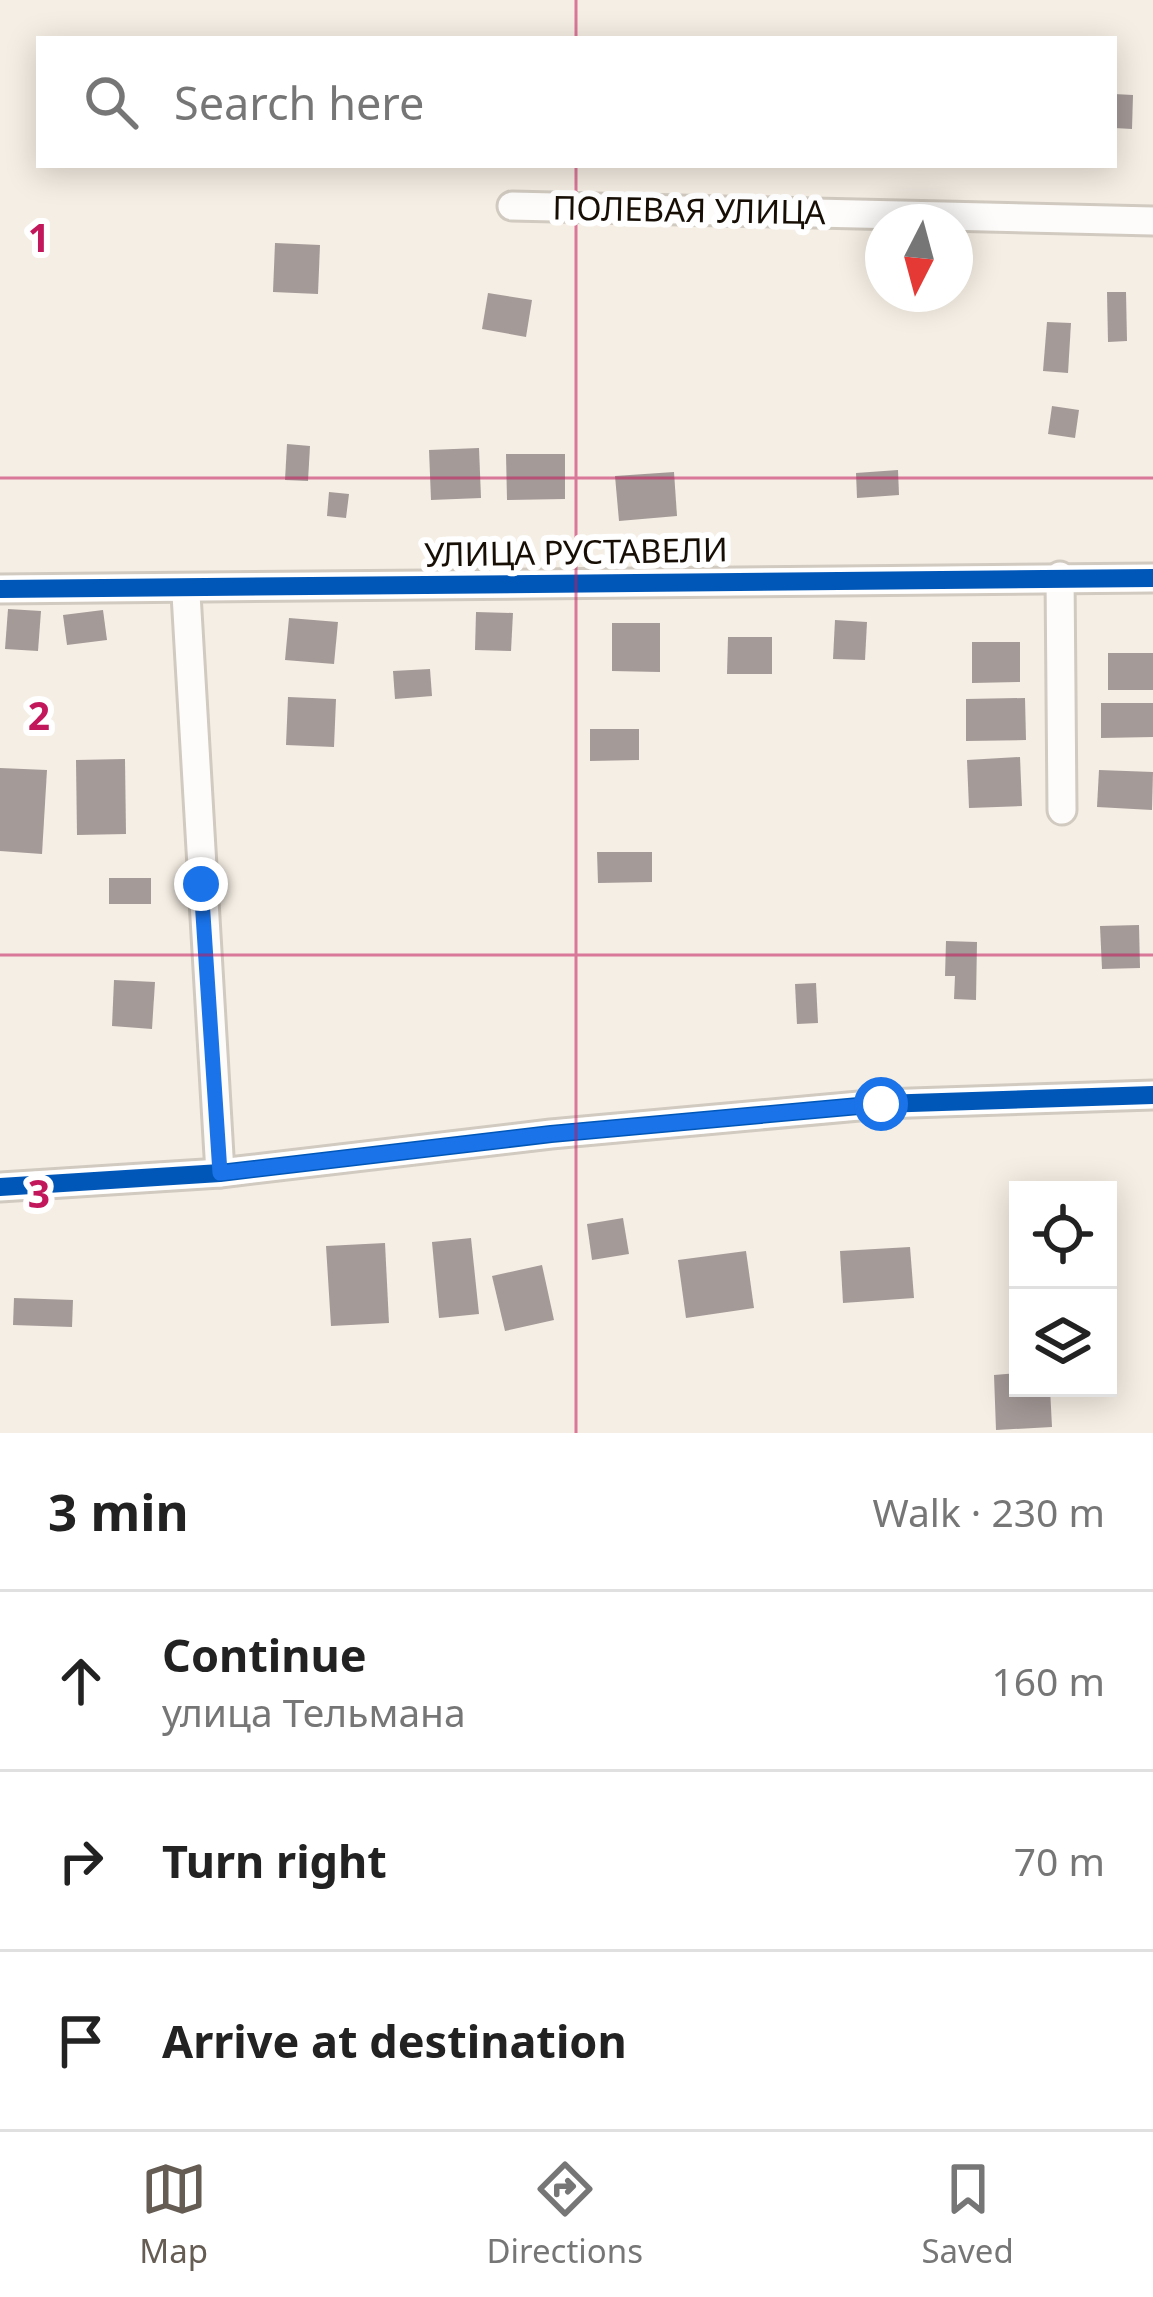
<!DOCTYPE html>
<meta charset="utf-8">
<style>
body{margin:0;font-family:"Noto Sans",sans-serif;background:#f2f2f2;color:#222}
.controls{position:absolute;right:36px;bottom:36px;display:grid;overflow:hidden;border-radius:0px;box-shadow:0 6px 30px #0003}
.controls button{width:108px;height:108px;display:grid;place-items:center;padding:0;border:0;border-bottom:3px solid #e0e0e0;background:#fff;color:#222;font:60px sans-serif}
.compass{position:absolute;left:865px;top:204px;width:108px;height:108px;border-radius:50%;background:#fff;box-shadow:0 6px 30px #0003;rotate:186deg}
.stop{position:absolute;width:36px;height:36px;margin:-27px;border:9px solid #1a73e8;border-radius:50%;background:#fff}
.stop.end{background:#1a73e8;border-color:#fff;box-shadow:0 3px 12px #0008}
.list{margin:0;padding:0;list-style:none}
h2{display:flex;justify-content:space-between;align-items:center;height:156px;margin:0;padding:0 48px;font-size:51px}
h2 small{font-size:39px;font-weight:400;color:#767676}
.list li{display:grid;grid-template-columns:78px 1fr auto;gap:36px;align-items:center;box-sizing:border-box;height:180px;padding:0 48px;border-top:3px solid #e0e0e0}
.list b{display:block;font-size:45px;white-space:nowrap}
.list p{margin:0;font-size:39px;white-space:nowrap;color:#767676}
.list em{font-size:39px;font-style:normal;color:#767676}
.icon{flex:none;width:66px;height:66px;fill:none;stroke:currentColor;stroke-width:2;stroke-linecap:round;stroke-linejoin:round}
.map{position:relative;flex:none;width:1153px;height:1433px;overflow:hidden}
.search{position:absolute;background:#fff;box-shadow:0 6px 30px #0003;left:36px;right:36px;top:36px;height:132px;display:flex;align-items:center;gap:30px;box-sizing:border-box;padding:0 42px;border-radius:0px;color:#767676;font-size:45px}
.sheet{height:696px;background:#fff}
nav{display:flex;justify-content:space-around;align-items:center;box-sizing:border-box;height:168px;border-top:3px solid #e0e0e0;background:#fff;font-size:33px;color:#767676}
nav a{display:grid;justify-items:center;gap:6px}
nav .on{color:#655d54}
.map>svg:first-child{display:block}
</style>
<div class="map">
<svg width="1153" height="1433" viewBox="0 0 1153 1433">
<rect width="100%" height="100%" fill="#f5eee4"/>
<!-- building -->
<g fill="#a49a98">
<path d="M1114 94 1133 95 1132 129 1114 128Z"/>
<path d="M275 243 320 245 318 294 273 292Z"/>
<path d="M1107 292H1126L1127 341 1108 342Z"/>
<path d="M488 293 532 300 526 337 482 329Z"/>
<path d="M1047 322 1071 323 1068 373 1043 371Z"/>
<path d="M1052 406 1079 410 1075 438 1048 434Z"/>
<path d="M287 444 310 446 308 481 285 480Z"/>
<path d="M479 448 481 498 431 500 429 450Z"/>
<path d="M506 454H565V499L507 500Z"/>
<path d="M898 470 899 495 857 498 856 473Z"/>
<path d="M674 472 677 516 619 521 615 476Z"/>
<path d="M329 492 349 494 346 518 327 516Z"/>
<path d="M8 609 41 611 38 651 5 649Z"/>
<path d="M103 610 107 640 67 645 63 615Z"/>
<path d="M476 612 513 613 511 651 475 650Z"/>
<path d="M289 618 338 622 334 664 285 660Z"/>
<path d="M835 620 867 622 865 660 833 659Z"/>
<path d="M612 623H660V672L612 671Z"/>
<path d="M728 637H772V674H727Z"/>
<path d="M972 642H1020V682L972 683Z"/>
<rect x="1108" y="653" width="45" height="37"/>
<path d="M430 669 432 696 395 699 393 671Z"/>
<path d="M288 697 336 699 334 747 286 745Z"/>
<path d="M1025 698 1026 740 966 741V699Z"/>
<path d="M1101 703H1153V737L1101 738Z"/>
<path d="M590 729H639V760L590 761Z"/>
<path d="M1020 757 1022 806 969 808 967 760Z"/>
<path d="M125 759 126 834 77 835 76 760Z"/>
<path d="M0 768 47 770 42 854 0 851Z"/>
<path d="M1099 770 1153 772 1152 810 1097 807Z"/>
<path d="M597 852H652V882L598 883Z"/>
<rect x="109" y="878" width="42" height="26"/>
<path d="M1139 925 1140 968 1102 969 1100 926Z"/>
<path d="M946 941 977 942 976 1000 954 999 955 976H945Z"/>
<path d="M114 980 155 982 152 1029 112 1026Z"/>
<path d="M816 983 818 1023 797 1024 795 984Z"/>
<path d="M623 1218 629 1254 592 1260 587 1224Z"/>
<path d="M471 1238 479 1314 439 1318 432 1242Z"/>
<path d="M385 1243 389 1323 331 1326 326 1246Z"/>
<path d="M910 1247 914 1298 843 1303 840 1251Z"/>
<path d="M746 1251 754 1308 686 1318 678 1260Z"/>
<path d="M542 1265 554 1320 505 1331 492 1276Z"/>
<path d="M14 1298 73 1300 72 1327 13 1325Z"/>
<path d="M1018 1373V1388H1050L1052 1427 996 1430 994 1375Z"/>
</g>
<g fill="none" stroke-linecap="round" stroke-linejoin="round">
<!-- minor casing -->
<g stroke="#d1cac0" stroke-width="33">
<g id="minor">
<path d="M512 206 1153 221"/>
<path d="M1060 576 1062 810"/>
<path d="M0 589 1153 578"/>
<path d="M186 594 220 1173"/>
<path d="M0 1187 220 1173 551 1134 881 1104 1153 1095"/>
</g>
</g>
<!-- minor -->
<use href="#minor" stroke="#fefcfb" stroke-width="27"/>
<!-- cycleway casing -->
<g stroke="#fff" stroke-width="26">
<g id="cycleway">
<path d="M0 589 1153 578"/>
<path d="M0 1187 220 1173 551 1134 881 1104 1153 1095"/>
</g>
</g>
<!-- cycleway -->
<use href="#cycleway" stroke="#0057b8" stroke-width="18"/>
</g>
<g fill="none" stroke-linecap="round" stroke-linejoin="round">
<!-- route -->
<path stroke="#1a73e8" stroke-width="15" d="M201 884 220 1173 551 1134 881 1104"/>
</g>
<!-- grid -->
<path fill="none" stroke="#c2185b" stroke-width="3" stroke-opacity="0.55" d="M576 0V39M576 165V1433M0 478H1153M0 955H1153"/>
<g text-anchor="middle" stroke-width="12" stroke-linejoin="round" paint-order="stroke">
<!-- street labels -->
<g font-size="33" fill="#170f06" stroke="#fff">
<text transform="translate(689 210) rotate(1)" y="12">ПОЛЕВАЯ УЛИЦА</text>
<text transform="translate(576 552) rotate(-1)" y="12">УЛИЦА РУСТАВЕЛИ</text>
</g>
</g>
<g font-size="39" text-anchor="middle" font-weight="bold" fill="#c2185b" stroke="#fff" stroke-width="12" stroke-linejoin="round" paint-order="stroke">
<text x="39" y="252">1</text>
<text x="39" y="730">2</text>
<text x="39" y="1208">3</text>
</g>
</svg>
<div class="controls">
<button><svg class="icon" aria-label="locate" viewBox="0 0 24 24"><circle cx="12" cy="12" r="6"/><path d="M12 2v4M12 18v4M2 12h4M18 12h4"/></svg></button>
<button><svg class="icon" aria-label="layers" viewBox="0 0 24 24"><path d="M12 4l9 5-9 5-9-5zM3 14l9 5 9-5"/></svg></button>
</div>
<svg class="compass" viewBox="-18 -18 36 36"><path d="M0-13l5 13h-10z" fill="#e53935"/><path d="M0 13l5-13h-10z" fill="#767676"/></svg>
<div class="stop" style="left:881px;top:1104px"></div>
<div class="stop end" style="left:201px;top:884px"></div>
<div class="search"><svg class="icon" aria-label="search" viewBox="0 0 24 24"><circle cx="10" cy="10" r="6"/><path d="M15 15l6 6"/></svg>Search here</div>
</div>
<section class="sheet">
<h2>3 min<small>Walk · 230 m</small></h2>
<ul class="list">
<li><svg class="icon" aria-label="ahead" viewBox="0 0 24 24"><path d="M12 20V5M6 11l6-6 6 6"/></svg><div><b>Continue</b><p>улица Тельмана</p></div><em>160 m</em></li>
<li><svg class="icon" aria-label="right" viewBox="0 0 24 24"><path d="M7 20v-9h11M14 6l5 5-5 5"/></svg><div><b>Turn right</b></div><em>70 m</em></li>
<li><svg class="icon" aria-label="arrive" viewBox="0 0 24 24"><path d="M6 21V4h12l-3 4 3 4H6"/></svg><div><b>Arrive at destination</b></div></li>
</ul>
</section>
<nav>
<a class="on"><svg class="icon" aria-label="map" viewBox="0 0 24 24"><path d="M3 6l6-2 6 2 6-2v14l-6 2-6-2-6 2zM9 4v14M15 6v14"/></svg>Map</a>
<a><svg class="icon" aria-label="directions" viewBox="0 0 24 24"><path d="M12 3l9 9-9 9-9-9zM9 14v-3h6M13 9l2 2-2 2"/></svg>Directions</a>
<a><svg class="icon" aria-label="saved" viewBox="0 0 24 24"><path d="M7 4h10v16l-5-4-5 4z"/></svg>Saved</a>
</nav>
